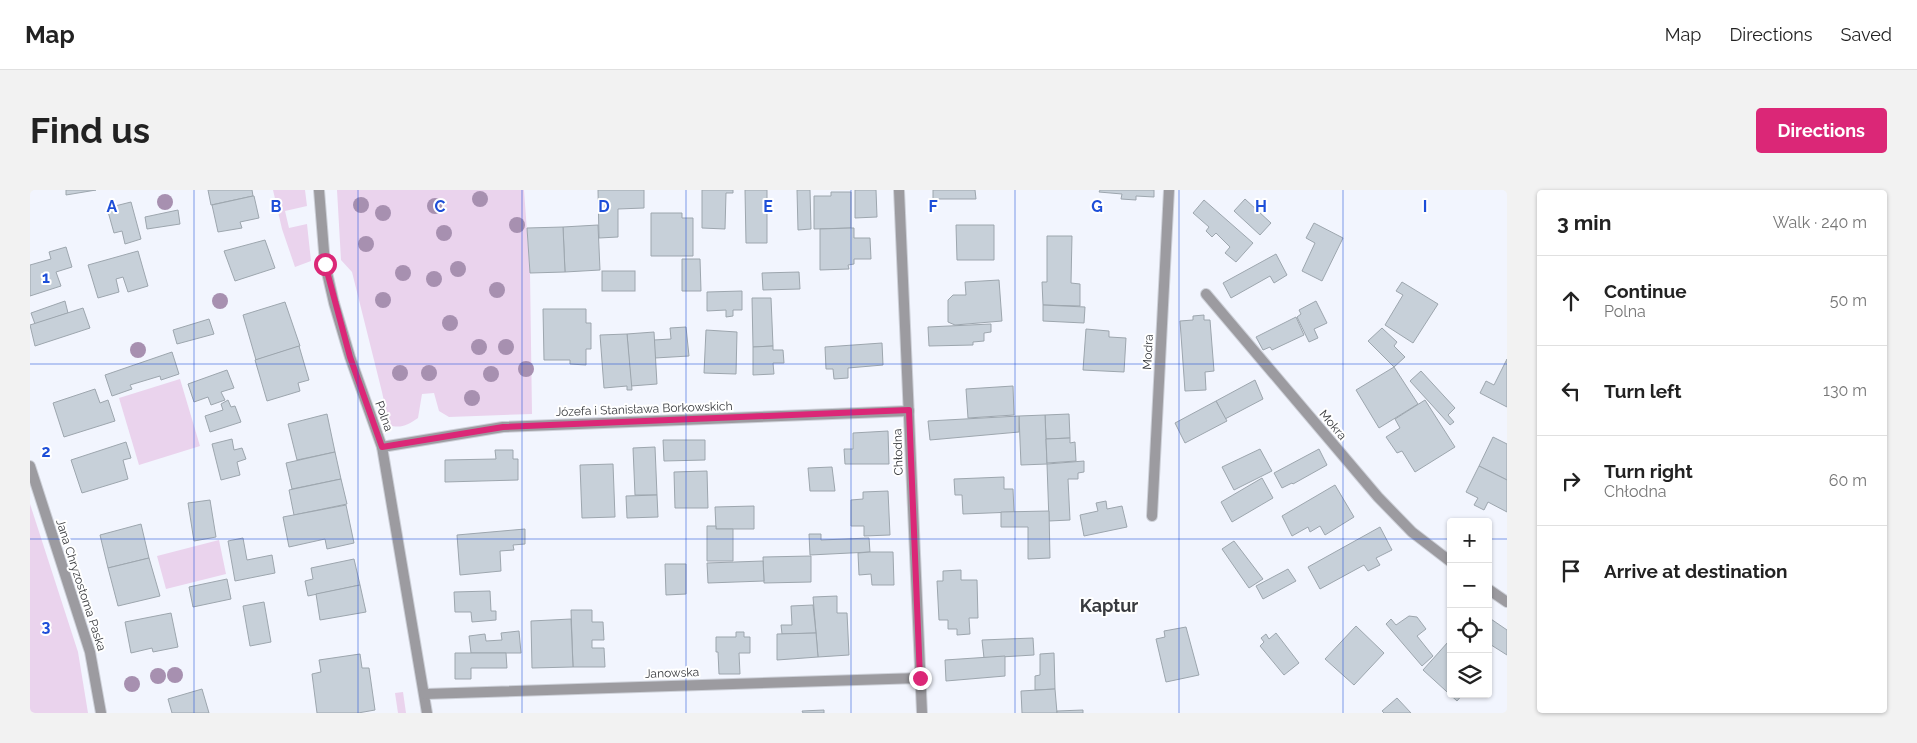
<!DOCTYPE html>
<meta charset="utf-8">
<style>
body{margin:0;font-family:Raleway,sans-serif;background:#f2f2f2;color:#222}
.controls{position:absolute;right:15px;bottom:15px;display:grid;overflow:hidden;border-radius:5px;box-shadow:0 1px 4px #0004}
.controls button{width:45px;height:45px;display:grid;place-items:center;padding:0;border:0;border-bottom:1px solid #e0e0e0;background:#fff;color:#222;font:25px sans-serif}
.stop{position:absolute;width:15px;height:15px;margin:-11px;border:4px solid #db2777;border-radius:50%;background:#fff}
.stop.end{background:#db2777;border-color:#fff;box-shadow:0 1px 5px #0008}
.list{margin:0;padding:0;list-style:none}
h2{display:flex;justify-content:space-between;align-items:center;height:65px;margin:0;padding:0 20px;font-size:21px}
h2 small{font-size:16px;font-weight:400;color:#767676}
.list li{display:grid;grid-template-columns:32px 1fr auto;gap:15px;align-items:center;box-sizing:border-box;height:90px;padding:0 20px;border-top:1px solid #e0e0e0}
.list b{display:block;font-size:19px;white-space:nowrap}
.list p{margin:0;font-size:16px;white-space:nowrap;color:#767676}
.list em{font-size:16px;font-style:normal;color:#767676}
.icon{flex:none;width:28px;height:28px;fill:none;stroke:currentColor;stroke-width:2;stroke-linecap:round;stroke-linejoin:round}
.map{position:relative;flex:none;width:1477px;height:523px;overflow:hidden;border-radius:5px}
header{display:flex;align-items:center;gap:30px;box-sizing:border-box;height:70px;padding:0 25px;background:#fff;border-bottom:1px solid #e0e0e0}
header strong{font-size:24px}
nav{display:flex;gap:28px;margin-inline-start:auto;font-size:18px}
.intro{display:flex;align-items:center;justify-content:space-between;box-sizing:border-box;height:120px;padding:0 30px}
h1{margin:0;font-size:35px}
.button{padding:12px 22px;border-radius:5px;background:#db2777;color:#fff;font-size:18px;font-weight:700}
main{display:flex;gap:30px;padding:0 30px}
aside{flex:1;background:#fff;border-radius:5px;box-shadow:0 1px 4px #0004}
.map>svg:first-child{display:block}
</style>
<header>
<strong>Map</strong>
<nav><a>Map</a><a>Directions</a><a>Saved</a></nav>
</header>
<div class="intro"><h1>Find us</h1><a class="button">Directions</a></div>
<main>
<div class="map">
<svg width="1477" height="523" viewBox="0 0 1477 523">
<rect width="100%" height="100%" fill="#f2f5fe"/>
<!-- green -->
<g fill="#ead3ed">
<path d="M243 0H275L277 16 255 21 259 38 277 34 281 71 265 77 252 39Z"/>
<path d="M307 0H494L500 83 502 224 419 227 409 221 404 203 392 204 388 228C378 235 370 239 359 235L352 202 322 82 311 70Z"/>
<path d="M150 189 170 256 109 275 89 208Z"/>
<path d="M0 314 48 462 58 523H0Z"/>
<path d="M189 350 196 384 136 399 127 366Z"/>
<path d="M373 502 376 523H368L365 503Z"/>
</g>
<!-- building -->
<g fill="#c7d0d9" stroke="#9da6ae">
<path d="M36 0H66L36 5Z"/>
<path d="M178 0H222L223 6 181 15Z"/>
<path d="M568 0H614V18L588 19V47L569 48Z"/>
<path d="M672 0H703V3H696L695 39 672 38Z"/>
<path d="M715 0H737V53H716Z"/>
<path d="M767 0H780L781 39 768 40Z"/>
<path d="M825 0H846L847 27 825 28Z"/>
<path d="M903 0H945L946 9H903Z"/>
<path d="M1070 0H1124V7L1106 6V10L1091 9 1092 4 1069 2Z"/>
<path d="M801 2H821V38L784 39V6H801Z"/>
<path d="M223 6H224L229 28 210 32 212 38 188 42 182 15Z"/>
<path d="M1215 9 1241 33 1230 45 1204 21Z"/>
<path d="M1174 10 1223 53 1206 72 1195 63 1200 57 1186 43 1182 47 1176 41 1179 37 1163 23Z"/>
<path d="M101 12 111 49 95 54 92 41 84 43 77 18Z"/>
<path d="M148 20 150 34 117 39 115 27Z"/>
<path d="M621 23H652V28H663V66H621Z"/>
<path d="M1284 33 1313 48 1292 91 1272 81 1285 53 1276 48Z"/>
<path d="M568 35 570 80 535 82 533 37Z"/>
<path d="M926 35H964V70H927Z"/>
<path d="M533 37 535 82 500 83 497 38Z"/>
<path d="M821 38H824V48H840L841 69H824V74L818 75 819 79 790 80V39Z"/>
<path d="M1017 46H1042L1041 93 1050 94V116L1013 115 1012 92H1017Z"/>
<path d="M235 50 245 78 205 91 194 61Z"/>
<path d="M36 57 42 77 26 82 31 96 0 106V75L21 69 19 62Z"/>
<path d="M108 61 118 96 98 102 93 87 86 89 89 102 68 108 58 75Z"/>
<path d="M1246 64 1257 85 1244 93 1240 86 1201 108 1193 93Z"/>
<path d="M652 69H670L671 101H652Z"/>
<rect x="572" y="81" width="33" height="20"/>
<path d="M769 82 770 99 733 100 732 83Z"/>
<path d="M969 90 972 131 925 135 918 132V110L923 105H936L935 92Z"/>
<path d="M1372 92 1408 114 1383 153 1355 135 1373 105 1366 101Z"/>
<path d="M712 101V120H703V126L696 127V120L677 121V102Z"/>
<path d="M722 108H741L743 156 723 157Z"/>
<path d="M35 111 38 123 5 134 1 123Z"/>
<path d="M1286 111 1297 133 1284 139 1288 148 1279 152 1267 127 1271 124 1269 120Z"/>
<path d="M255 112 270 156 226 170 213 125Z"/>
<path d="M1013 115 1055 117 1054 133 1013 131Z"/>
<path d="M53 118 60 138 5 156 0 135Z"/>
<path d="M513 119H556V133H561V159H556V175L540 174V170H514Z"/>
<path d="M1174 125V130H1180L1184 181 1175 182 1176 200 1155 201 1150 131 1163 130V126Z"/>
<path d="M1266 127 1274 145 1242 160 1240 157 1233 160 1226 147Z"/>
<path d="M179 129 184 144 147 154 143 140Z"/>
<path d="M961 134V142L954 143V151L943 152V155L899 156 898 137Z"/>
<path d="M656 137 659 166 625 168 624 150 641 149 640 138Z"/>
<path d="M1352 138 1367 152 1364 156 1375 167 1364 177 1338 151Z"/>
<path d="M1056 139 1079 141V147L1096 148 1094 182 1053 180Z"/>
<path d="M676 140 707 142 706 184 674 183Z"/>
<path d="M624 142 627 194 601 196 597 144Z"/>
<path d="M597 144 602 200H597V196L574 198 570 145Z"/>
<path d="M852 153 853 175 818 178V188L804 189 803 179H796L795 157Z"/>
<path d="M269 156 279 190 268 193 270 201 237 211 225 170Z"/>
<path d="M743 156V160H753L754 173H743L744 184 723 185V157Z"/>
<path d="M142 162 149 184 131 190 130 186 100 195 102 199 82 206 75 185Z"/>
<path d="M1477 169V217L1450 203 1456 191 1464 195Z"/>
<path d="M1364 177 1388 214 1349 238 1326 200Z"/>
<path d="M197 180 204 198 191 202 195 210 181 215 178 207 164 212 158 194Z"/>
<path d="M1391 181 1425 218 1418 225 1424 232 1420 235 1380 191Z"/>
<path d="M1225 190 1233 209 1195 229 1186 211Z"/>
<path d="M983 196 984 225 938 228 936 199Z"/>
<path d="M65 199 70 213 78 210 85 231 34 247 23 213Z"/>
<path d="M198 210 201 217 205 216 211 232 180 242 175 226 193 220 191 214Z"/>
<path d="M1395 210 1425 257 1385 282 1372 261 1367 263 1356 247 1370 238 1365 229Z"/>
<path d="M1186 211 1197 231 1155 253 1145 233Z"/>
<path d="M297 224 305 262 267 270 258 234Z"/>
<path d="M1039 224 1040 248 1016 249 1015 225Z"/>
<path d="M1015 225 1017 274 991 275 989 226Z"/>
<path d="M989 226V242L900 250 898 231Z"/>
<path d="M858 241 859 274H815L814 259H823V243Z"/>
<path d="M1463 247 1477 254V290L1449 276Z"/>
<path d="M1040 248V253L1045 252 1046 271 1017 273 1016 249Z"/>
<path d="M202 249 204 260 212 258 216 269 207 272 210 285 191 290 182 254Z"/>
<path d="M633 250H675V270L634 271Z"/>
<path d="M96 252 101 268 93 270 98 289 52 303 41 270Z"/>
<path d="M625 257 627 305H605L603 258Z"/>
<path d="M1230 259 1242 281 1204 300 1192 277Z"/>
<path d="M1289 259 1297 275 1263 294 1262 293 1252 298 1244 283Z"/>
<path d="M465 260H483V269H488V290L415 292V270L466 269Z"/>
<path d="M305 262 311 289 262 299 256 273Z"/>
<path d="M1054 271V282L1048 283V289H1038L1040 330 1019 331 1017 274Z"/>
<path d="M583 274 585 327 552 328 550 275Z"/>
<path d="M1449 276 1477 290V322L1458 312 1454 320 1444 315 1448 308 1436 302Z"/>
<path d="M802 277 805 301H780L778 278Z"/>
<path d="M677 281 678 318H645L644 282Z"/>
<path d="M974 287V299H983L984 322 933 324 932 305H925L924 289Z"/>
<path d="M1232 288 1243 308 1202 332 1191 312Z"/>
<path d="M311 289 317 314 264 325 259 300Z"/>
<path d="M1305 295 1324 327 1295 345 1290 336 1280 342 1278 337 1262 346 1252 326Z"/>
<path d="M858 301 860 345 834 346V336H821V310L833 309V302Z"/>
<path d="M627 305 628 327 597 328 596 306Z"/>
<path d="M180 310 186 347 164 351 158 313Z"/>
<path d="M1076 311 1077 319 1092 316 1097 337 1054 346 1050 325 1068 321 1066 313Z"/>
<path d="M316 315 324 353 297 359 295 349 259 357 253 327Z"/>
<path d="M724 316V339H686L685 317Z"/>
<path d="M1019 321 1020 368 998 369V337H971V322Z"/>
<path d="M111 334 119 368 78 378 70 345Z"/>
<path d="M677 336H686V339H703V371H677Z"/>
<path d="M1350 337 1362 360 1346 368 1350 375 1338 381 1334 375 1290 399 1278 377Z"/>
<path d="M495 339V354L483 355 484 360 470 361 471 381 430 385 427 345Z"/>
<path d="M779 344H791V350L839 348 840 362 780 365Z"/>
<path d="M213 348 217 370 242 365 245 383 205 391 198 351Z"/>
<path d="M1204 351 1233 389 1219 398 1192 359Z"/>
<path d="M840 362H863L864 395H842L841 384 829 385 828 363Z"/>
<path d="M781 366V392L734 393 733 367Z"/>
<path d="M119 368 130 406 88 416 78 378Z"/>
<path d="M324 369 330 395 278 406 275 391 283 389 281 378Z"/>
<path d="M733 371 734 391 678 393 677 373Z"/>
<path d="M635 374H656V404L636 405Z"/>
<path d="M1258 379 1266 391 1233 409 1226 396Z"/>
<path d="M931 380V390H947L948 428H939L940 444 927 445V439H918V430H909L907 391H913V381Z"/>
<path d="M197 389 201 409 163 417 159 397Z"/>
<path d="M330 395 336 422 290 430 286 404Z"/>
<path d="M460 401 461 421H466V430L442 432 441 422H425L424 402Z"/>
<path d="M807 406V423H817L819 465 788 467 783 407Z"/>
<path d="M234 412 241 452 220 456 213 416Z"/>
<path d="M783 415 786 443 752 444 751 435H762L761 416Z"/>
<path d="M541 420H562V432H573L574 450H562V458H574L575 477H543Z"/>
<path d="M141 423 148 457 123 462 122 458 101 463 95 432Z"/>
<path d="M1379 426 1387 427 1396 439 1387 446 1403 466 1392 476 1356 434 1361 429 1366 435Z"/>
<path d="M1458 427 1477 440V465L1458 453Z"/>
<path d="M541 429 543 477 502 478 501 431Z"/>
<path d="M1326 436 1354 463 1324 495 1295 469Z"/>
<path d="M1156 437 1169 485 1136 492 1126 449 1135 447 1134 441Z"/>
<path d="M489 441 491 463H441L439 446 455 444 456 451 472 450 471 443Z"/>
<path d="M706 442H714V447H720V463H709L710 484H689L688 462H686V447H706Z"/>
<path d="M786 443 788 467 747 470V444Z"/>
<path d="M1246 443 1269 473 1254 485 1230 456 1234 452 1231 448 1236 444 1239 449Z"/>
<path d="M1003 448 1004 465 954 468 952 450Z"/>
<path d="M1418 452 1421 455V504H1433L1427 511 1393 480Z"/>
<path d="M425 463H476L477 478H441V489H425Z"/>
<path d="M1024 463 1025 499 1005 500V486L1010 485V464Z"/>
<path d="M330 464 332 478H339L345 520 328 523H287L282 484 291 482 289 470Z"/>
<path d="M975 466V486L916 491 915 470Z"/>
<path d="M172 499 179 523H142L138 509Z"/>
<path d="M1025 499 1027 523H992L991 501Z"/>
<path d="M1367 508 1381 523H1354L1352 521Z"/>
<path d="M794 520V523H773L772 521Z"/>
<path d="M1053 520V523H1027V521Z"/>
</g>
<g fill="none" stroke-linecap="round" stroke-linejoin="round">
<!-- street casing -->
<g stroke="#cdd0d8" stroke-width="12">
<g id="street">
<path d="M289 0 295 74 304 113 320 167 352 257 397 523"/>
<path d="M869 0 892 523"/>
<path d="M1176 104 1348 307 1382 342 1421 372"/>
<path d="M352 257 473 237 879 221"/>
<path d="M0 276 60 462 71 523"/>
<path d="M1122 326 1139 0"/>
<path d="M1458 399 1477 412"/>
<path d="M395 504 890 488"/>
</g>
</g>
<!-- street -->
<use href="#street" stroke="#9c9ba0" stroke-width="10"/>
</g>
<!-- trees -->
<g fill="#a790b0">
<circle cx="450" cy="9" r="8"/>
<circle cx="135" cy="12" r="8"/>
<circle cx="331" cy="15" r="8"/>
<circle cx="405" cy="16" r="8"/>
<circle cx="353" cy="23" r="8"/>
<circle cx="487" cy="35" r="8"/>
<circle cx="414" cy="43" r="8"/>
<circle cx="336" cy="54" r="8"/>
<circle cx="428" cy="79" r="8"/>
<circle cx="373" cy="83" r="8"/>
<circle cx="404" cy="89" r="8"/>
<circle cx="467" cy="100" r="8"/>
<circle cx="353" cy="110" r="8"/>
<circle cx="190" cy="111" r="8"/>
<circle cx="420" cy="133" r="8"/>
<circle cx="449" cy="157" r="8"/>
<circle cx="476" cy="157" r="8"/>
<circle cx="108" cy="160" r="8"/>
<circle cx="496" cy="179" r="8"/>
<circle cx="370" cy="183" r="8"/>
<circle cx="399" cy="183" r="8"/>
<circle cx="461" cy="184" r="8"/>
<circle cx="442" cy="208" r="8"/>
<circle cx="145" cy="485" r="8"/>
<circle cx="128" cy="486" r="8"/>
<circle cx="102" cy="494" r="8"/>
</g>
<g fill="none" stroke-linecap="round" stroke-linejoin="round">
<!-- route -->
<path stroke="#db2777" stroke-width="6" d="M295 74 320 167 352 257 473 237 879 220 890 488"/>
</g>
<!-- grid -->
<path fill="none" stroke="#1d4ed8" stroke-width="1" stroke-opacity="0.55" d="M164 0V523M328 0V523M492 0V523M656 0V523M821 0V523M985 0V523M1149 0V523M1313 0V523M0 174H1477M0 349H1421M1458 349H1477"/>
<g text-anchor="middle" stroke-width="4" stroke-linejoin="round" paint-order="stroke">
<!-- street labels -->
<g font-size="12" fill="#393b3f" stroke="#fff">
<text transform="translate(1118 162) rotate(-87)" y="4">Modra</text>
<text transform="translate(614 219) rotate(-2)" y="4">Józefa i Stanisława Borkowskich</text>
<text transform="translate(354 226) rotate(70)" y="4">Polna</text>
<text transform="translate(1303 235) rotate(50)" y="4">Mokra</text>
<text transform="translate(868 262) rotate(-92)" y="4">Chłodna</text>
<text transform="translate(51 395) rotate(72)" y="4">Jana Chryzostoma Paska</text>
<text transform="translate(642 483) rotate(-2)" y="4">Janowska</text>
</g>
<!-- district labels -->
<g font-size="18" font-weight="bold" fill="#393b3f" stroke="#fff">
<text x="1079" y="422">Kaptur</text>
</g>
</g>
<g font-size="16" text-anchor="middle" font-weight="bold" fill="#1d4ed8" stroke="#fff" stroke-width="4" stroke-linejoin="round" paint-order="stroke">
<text x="82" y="22">A</text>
<text x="246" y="22">B</text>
<text x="410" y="22">C</text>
<text x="574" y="22">D</text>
<text x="738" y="22">E</text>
<text x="903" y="22">F</text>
<text x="1067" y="22">G</text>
<text x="1231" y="22">H</text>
<text x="1395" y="22">I</text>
<text x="16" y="93">1</text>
<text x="16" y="267">2</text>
<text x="16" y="442">3</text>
</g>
</svg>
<div class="controls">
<button>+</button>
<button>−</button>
<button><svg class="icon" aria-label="locate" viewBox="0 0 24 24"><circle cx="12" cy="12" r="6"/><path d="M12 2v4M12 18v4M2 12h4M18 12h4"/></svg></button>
<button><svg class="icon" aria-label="layers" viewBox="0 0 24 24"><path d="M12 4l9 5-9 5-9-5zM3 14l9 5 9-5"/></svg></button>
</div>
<div class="stop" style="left:295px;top:74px"></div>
<div class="stop end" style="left:890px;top:488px"></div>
</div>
<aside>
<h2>3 min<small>Walk · 240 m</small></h2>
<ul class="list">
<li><svg class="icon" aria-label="ahead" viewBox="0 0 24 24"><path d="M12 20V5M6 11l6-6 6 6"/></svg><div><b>Continue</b><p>Polna</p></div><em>50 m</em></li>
<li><svg class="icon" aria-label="left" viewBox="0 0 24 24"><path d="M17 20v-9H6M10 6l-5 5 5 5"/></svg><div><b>Turn left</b></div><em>130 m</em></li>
<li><svg class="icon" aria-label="right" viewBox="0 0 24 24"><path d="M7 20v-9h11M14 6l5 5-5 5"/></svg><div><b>Turn right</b><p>Chłodna</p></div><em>60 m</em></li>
<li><svg class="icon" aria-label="arrive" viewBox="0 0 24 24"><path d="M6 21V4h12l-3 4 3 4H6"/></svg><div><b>Arrive at destination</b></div></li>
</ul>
</aside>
</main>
